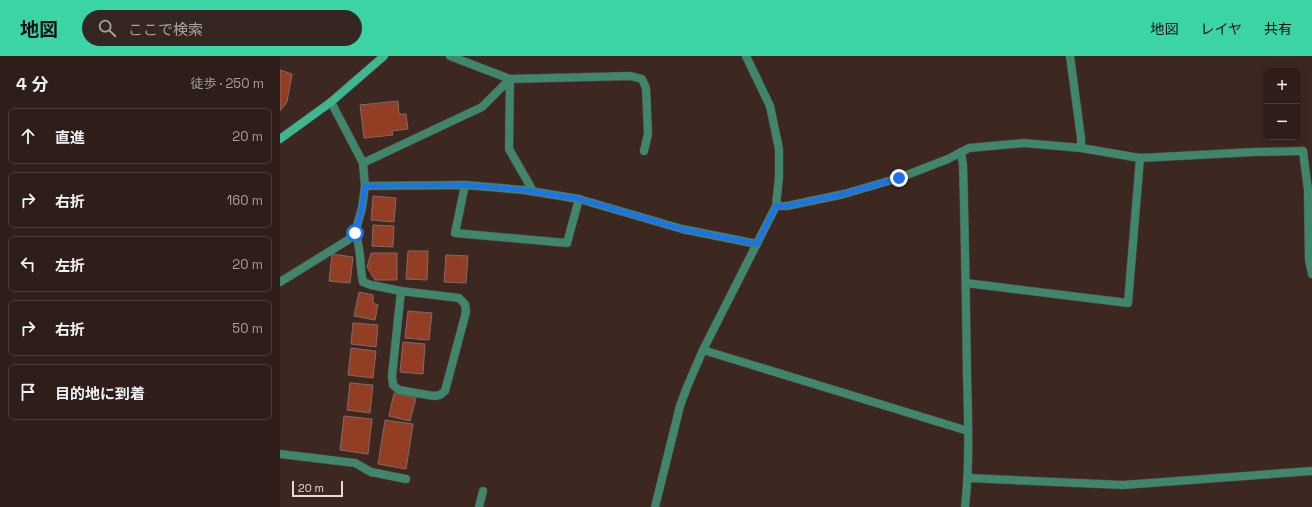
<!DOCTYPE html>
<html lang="ja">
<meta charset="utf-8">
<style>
body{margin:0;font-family:"Space Grotesk","Noto Sans JP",sans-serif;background:#362622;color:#f1f3f6}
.controls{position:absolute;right:12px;top:12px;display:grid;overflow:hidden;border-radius:6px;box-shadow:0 2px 10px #0003}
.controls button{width:36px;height:36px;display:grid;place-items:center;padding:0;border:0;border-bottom:1px solid #493b38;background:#2e1d19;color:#f1f3f6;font:20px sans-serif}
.scale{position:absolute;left:12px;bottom:10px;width:51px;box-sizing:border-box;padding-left:4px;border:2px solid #e8d9d5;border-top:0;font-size:11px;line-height:14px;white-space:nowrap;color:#e8d9d5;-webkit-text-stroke:3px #3d2721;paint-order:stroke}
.stop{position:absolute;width:12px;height:12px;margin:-9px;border:3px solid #1a73e8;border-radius:50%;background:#fff}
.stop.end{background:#1a73e8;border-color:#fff;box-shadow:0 1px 4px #0008}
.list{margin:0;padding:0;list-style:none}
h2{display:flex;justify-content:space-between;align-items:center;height:52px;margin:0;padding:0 16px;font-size:17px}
h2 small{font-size:13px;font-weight:400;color:#a7a2a2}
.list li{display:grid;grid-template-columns:26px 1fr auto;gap:12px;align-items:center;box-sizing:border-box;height:56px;margin:0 8px 8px;padding:0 8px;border:1px solid #493b38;border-radius:6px}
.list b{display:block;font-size:15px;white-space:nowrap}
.list em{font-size:13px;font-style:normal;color:#a7a2a2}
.icon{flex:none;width:22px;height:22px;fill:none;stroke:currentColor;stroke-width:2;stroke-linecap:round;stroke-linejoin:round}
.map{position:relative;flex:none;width:1032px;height:451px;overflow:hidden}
header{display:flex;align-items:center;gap:24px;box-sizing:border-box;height:56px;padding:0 20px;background:#3ad4a5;color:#111}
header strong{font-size:19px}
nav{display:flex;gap:22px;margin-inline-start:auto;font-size:14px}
.search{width:280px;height:36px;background:#362622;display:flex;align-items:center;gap:10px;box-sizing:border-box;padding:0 14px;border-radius:22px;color:#a7a2a2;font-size:15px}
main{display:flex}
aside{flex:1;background:#2e1d19}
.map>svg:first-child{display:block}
</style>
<header>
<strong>地図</strong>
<div class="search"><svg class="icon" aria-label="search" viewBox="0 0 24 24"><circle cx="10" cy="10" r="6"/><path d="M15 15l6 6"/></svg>ここで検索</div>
<nav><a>地図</a><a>レイヤ</a><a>共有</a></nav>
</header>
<main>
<aside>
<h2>4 分<small>徒歩 · 250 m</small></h2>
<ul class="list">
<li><svg class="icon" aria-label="ahead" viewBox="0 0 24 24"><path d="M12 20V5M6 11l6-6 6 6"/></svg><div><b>直進</b></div><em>20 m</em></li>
<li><svg class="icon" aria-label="right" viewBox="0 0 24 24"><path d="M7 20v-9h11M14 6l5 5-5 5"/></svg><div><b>右折</b></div><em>160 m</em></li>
<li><svg class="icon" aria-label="left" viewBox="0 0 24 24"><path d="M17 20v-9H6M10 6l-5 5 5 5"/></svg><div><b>左折</b></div><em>20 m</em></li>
<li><svg class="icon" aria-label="right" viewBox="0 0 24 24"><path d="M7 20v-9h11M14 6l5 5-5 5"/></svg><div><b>右折</b></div><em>50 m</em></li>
<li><svg class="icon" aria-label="arrive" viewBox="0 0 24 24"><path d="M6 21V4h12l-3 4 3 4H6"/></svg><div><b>目的地に到着</b></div></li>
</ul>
</aside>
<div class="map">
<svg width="1032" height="451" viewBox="0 0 1032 451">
<rect width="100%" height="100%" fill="#3d2721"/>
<!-- building -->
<g fill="#923e25" stroke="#846a63">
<path d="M0 14 12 18 7 46 0 55Z"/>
<path d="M118 45 119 58H126L128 73 112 75 113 79 84 82 80 49Z"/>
<path d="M93 140 116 142 114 166 91 164Z"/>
<path d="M93 169 114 170 113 191 92 190Z"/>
<path d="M128 195H148L147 224 126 223Z"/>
<path d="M91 197H117V224H95L87 211Z"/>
<path d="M52 198 73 201 70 227 49 225Z"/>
<path d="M166 199 188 200 186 227 164 226Z"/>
<path d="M79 236 93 239V247L98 249 95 264 74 260Z"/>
<path d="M128 255 152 257 149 284 125 282Z"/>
<path d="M73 267 98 269 96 291 71 288Z"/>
<path d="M123 286 145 288 143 318 120 316Z"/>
<path d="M71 292 96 295 93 322 68 319Z"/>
<path d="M70 327 93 329 90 357 67 354Z"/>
<path d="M114 337 136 342 130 365 109 360Z"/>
<path d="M64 360 92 363 88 398 60 394Z"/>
<path d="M105 364 133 368 126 413 98 408Z"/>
</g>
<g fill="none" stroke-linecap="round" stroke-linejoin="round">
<!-- lane casing -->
<g stroke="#58433e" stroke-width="9">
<g id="lane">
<path d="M230 23 229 93 253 135"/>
<path d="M1023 95 1028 134 1029 204 1032 218"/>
<path d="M185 129 175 177 287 187 299 143"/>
<path d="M85 130 185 129 244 134 299 143 402 173 477 188"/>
<path d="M688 422 843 429 1032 415"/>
</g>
</g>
<!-- street casing -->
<g stroke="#58433e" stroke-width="9">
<g id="street">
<path d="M790 0 801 82V92"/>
<path d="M230 23 351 20 362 23 366 32 368 78 364 95"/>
<path d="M681 96 683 109C685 178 686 248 687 318 688 362 690 407 685 451"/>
<path d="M83 107 202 51 230 23 170 0"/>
<path d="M496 150H507L564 138 619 122 668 103 689 92 744 87 801 92 860 102 974 96 1023 95"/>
<path d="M75 177C82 193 79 209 83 226L91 229 121 235 179 242 185 248 186 256 165 335 160 339 154 340 119 334 113 329 112 320 121 235"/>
<path d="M0 226 68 184 75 177 82 152 85 130 83 107 51 46"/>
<path d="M686 227 848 247 860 102"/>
<path d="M423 294 688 375"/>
<path d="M0 398 75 407 91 416 126 423"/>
<path d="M199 451 203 435"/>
<path d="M375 451 400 350 407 331 423 294 496 150 499 121V93L490 50 466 0"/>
</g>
</g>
<!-- secondary casing -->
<g stroke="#58433e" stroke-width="9">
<path id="secondary" d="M0 83 51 46 104 0"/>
</g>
<!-- lane -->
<use href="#lane" stroke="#40866d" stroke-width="8"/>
<!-- street -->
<use href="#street" stroke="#40866d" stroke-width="8"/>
<!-- secondary -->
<use href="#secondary" stroke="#3db790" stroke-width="8"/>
</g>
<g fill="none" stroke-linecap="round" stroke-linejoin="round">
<!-- route -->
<path stroke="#1a73e8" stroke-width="5" d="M75 177 82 152 85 130 185 129 244 134 299 143 402 173 477 188 496 150H507L564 138 619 122"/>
</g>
</svg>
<div class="controls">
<button>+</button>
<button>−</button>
</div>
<div class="scale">20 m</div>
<div class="stop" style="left:75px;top:177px"></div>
<div class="stop end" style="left:619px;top:122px"></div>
</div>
</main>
